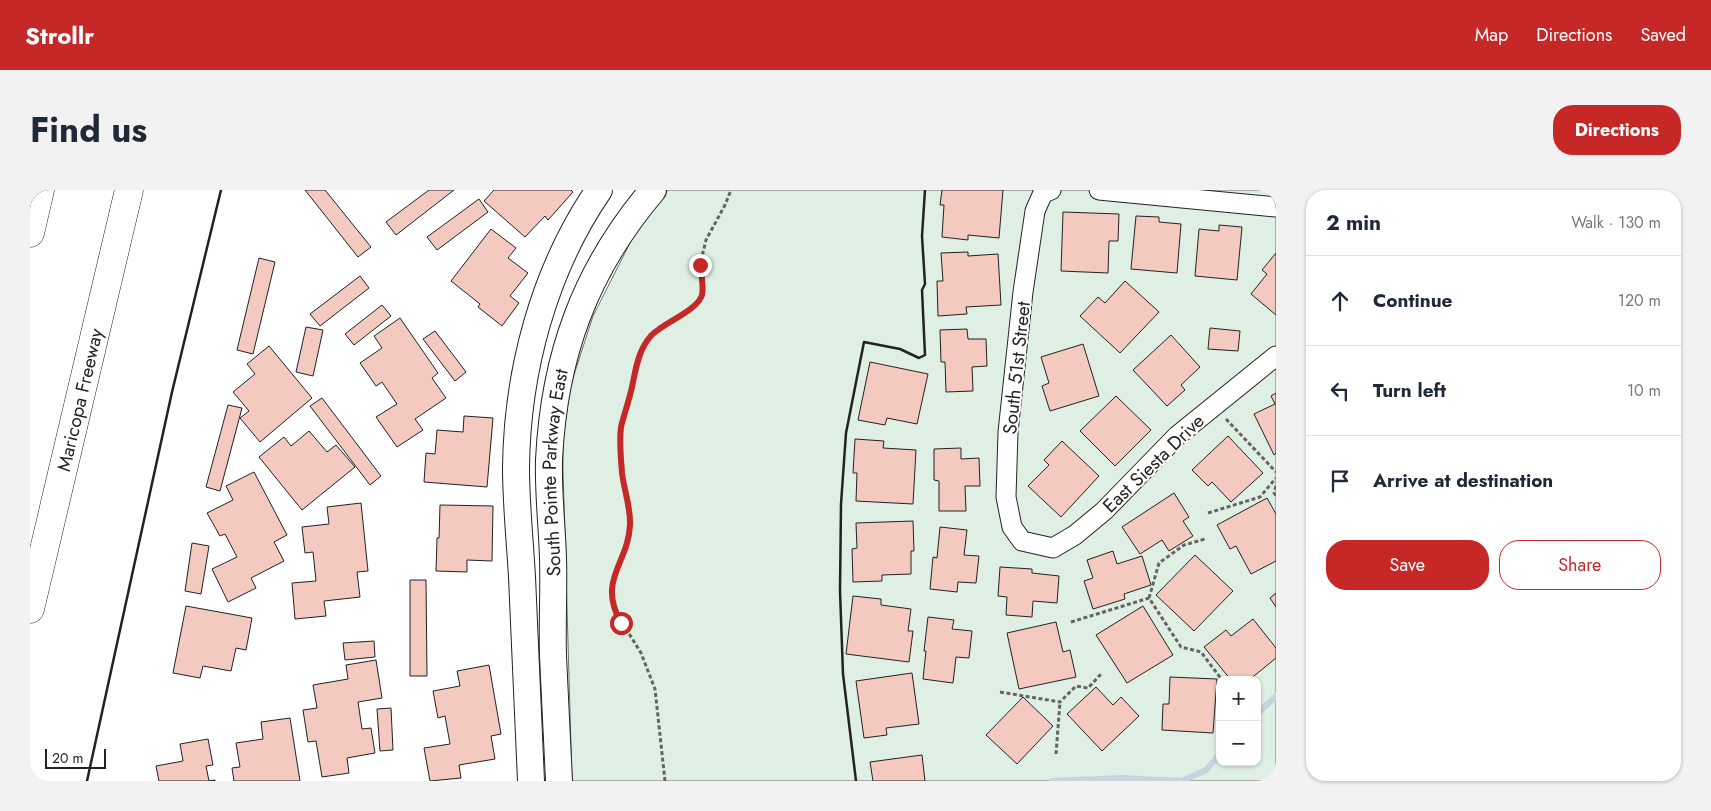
<!DOCTYPE html>
<meta charset="utf-8">
<style>
body{margin:0;font-family:Jost,sans-serif;background:#f2f2f3;color:#1f2937}
.controls{position:absolute;right:15px;bottom:15px;display:grid;overflow:hidden;border-radius:10px;box-shadow:0 1px 4px #0004}
.controls button{width:45px;height:45px;display:grid;place-items:center;padding:0;border:0;border-bottom:1px solid #e0e1e3;background:#fff;color:#1f2937;font:25px sans-serif}
.scale{position:absolute;left:15px;bottom:12px;width:61px;box-sizing:border-box;padding-left:5px;border:2px solid #222;border-top:0;font-size:14px;line-height:18px;white-space:nowrap;color:#222;-webkit-text-stroke:4px #fff;paint-order:stroke}
.stop{position:absolute;width:15px;height:15px;margin:-11px;border:4px solid #c62828;border-radius:50%;background:#fff}
.stop.end{background:#c62828;border-color:#fff;box-shadow:0 1px 5px #0008}
.list{margin:0;padding:0;list-style:none}
h2{display:flex;justify-content:space-between;align-items:center;height:65px;margin:0;padding:0 20px;font-size:21px}
h2 small{font-size:16px;font-weight:400;color:#747a83}
.list li{display:grid;grid-template-columns:32px 1fr auto;gap:15px;align-items:center;box-sizing:border-box;height:90px;padding:0 20px;border-top:1px solid #e0e1e3}
.list b{display:block;font-size:19px;white-space:nowrap}
.list em{font-size:16px;font-style:normal;color:#747a83}
.actions{display:flex;gap:10px;padding:15px 20px}
.actions a{flex:1;padding:11px 0;border:1px solid #c62828;border-radius:20px;text-align:center;font-size:18px;color:#c62828}
.actions .main{background:#c62828;color:#fff}
.icon{flex:none;width:28px;height:28px;fill:none;stroke:currentColor;stroke-width:2;stroke-linecap:round;stroke-linejoin:round}
.map{position:relative;flex:none;width:1246px;height:591px;overflow:hidden;border-radius:20px}
header{display:flex;align-items:center;gap:30px;box-sizing:border-box;height:70px;padding:0 25px;background:#c62828;color:#fff}
header strong{font-size:24px}
nav{display:flex;gap:28px;margin-inline-start:auto;font-size:18px}
.intro{display:flex;align-items:center;justify-content:space-between;box-sizing:border-box;height:120px;padding:0 30px}
h1{margin:0;font-size:35px}
.button{padding:12px 22px;border-radius:20px;background:#c62828;color:#fff;font-size:18px;font-weight:700}
main{display:flex;gap:30px;padding:0 30px}
aside{flex:1;background:#fff;border-radius:20px;box-shadow:0 1px 4px #0004}
.map>svg:first-child{display:block}
</style>
<header>
<strong>Strollr</strong>
<nav><a>Map</a><a>Directions</a><a>Saved</a></nav>
</header>
<div class="intro"><h1>Find us</h1><a class="button">Directions</a></div>
<main>
<div class="map">
<svg width="1246" height="591" viewBox="0 0 1246 591">
<rect width="100%" height="100%" fill="#fff"/>
<!-- green -->
<path fill="#e0efe3" stroke="#6f6f6f" fill-rule="evenodd" d="M638 0H1246V591H542L533 279V245L541 194 563 126 601 51 626 15ZM1190 490H1227V572H1190Z"/>
<g fill="none" stroke-linecap="round" stroke-linejoin="round">
<!-- stream -->
<g stroke="#c7d3dd" stroke-width="6">
<path d="M1227 524 1246 506"/>
<path d="M1022 591 1092 588 1152 591 1176 580 1190 564"/>
</g>
</g>
<!-- building -->
<g fill="#f3c9c0" stroke="#222">
<path d="M275 0H295L341 57 328 67Z"/>
<path d="M399 0H424L366 45 356 32Z"/>
<path d="M464 0H541L543 2 518 30 515 26 495 47 454 11Z"/>
<path d="M912 0H973L969 48 938 45V50L912 47 914 15H910Z"/>
<path d="M449 9 458 22 407 60 397 47Z"/>
<path d="M1033 22 1089 24 1088 51H1079L1078 83 1031 81Z"/>
<path d="M1106 26 1129 27V32L1151 34 1147 83 1101 79Z"/>
<path d="M1189 35 1212 37 1207 90 1165 86 1169 39 1189 41Z"/>
<path d="M461 39 486 58 478 68 498 83 480 106 489 113 472 136 448 117 450 114 421 91Z"/>
<path d="M938 62V66L968 64 971 115 936 117 937 124 908 126 907 91H913L911 63Z"/>
<path d="M1246 63V125L1221 104 1237 84 1232 80Z"/>
<path d="M229 68 245 72 223 164 207 160Z"/>
<path d="M330 86 339 98 290 136 280 124Z"/>
<path d="M1095 91 1129 122 1090 163 1050 126 1068 107 1075 113Z"/>
<path d="M352 115 361 126 324 155 315 144Z"/>
<path d="M370 128 408 183 402 188 416 208 385 229 393 240 367 257 346 227 367 214 352 192 346 196 330 173 352 158 344 146Z"/>
<path d="M276 137 293 140 283 186 266 182Z"/>
<path d="M1180 138 1210 141 1208 161 1178 159Z"/>
<path d="M937 139 938 149H956L957 176 942 177 943 201 916 202 915 172H911L910 140Z"/>
<path d="M405 141 436 182 425 191 393 149Z"/>
<path d="M1141 145 1170 177 1151 195 1155 200 1137 216 1103 180Z"/>
<path d="M1053 154 1069 206 1020 221 1012 196 1019 193 1011 167Z"/>
<path d="M239 156 282 208 230 252 210 228 219 221 203 202 225 184 217 174Z"/>
<path d="M840 172 898 184 887 234 857 228 855 235 828 230Z"/>
<path d="M1246 203V263L1244 265 1224 224 1245 214 1241 206Z"/>
<path d="M1086 206 1121 240 1085 276 1050 241Z"/>
<path d="M292 208 351 286 340 295 280 216Z"/>
<path d="M198 215 212 218 190 301 176 297Z"/>
<path d="M434 226 463 228 457 297 394 292 396 263 405 264 407 240 433 242Z"/>
<path d="M279 241 297 262 306 255 325 277 272 320 229 267 254 247 261 256Z"/>
<path d="M1198 246 1233 283 1201 312 1182 292 1178 296 1162 280Z"/>
<path d="M825 249 854 251 853 258 886 260 883 314 826 311 827 283H823Z"/>
<path d="M1032 251 1069 286 1031 327 998 296 1019 275 1014 270Z"/>
<path d="M931 258V269L949 268 950 296H935L936 321H909V291L904 290V259Z"/>
<path d="M224 282 257 345 244 352 254 371 221 388 226 398 198 412 182 379 207 367 195 344 190 346 177 323 203 310 196 296Z"/>
<path d="M1144 303 1159 327 1153 331 1163 346 1139 361 1132 350 1110 364 1092 337Z"/>
<path d="M1237 308 1246 324V371L1221 384 1206 356 1200 359 1187 335Z"/>
<path d="M331 313 338 381 327 382 330 407 294 411 296 426 265 429 262 393 286 391 283 362 275 363 272 337 299 334 297 317Z"/>
<path d="M410 315 463 316 462 371 437 370V382L406 381 407 348H409Z"/>
<path d="M883 331 884 361H881V384L852 385V391L823 392 822 359 827 358 826 333Z"/>
<path d="M910 337 937 340 934 365 949 366 946 393 928 392 927 402 900 399 903 367 907 368Z"/>
<path d="M162 353 179 356 171 404 155 401Z"/>
<path d="M1083 361 1087 374 1112 366 1121 395 1094 404 1095 409 1063 419 1054 391 1063 388 1057 370Z"/>
<path d="M1165 365 1203 401 1164 441 1126 405Z"/>
<path d="M970 377 1002 379V383L1029 386 1027 413 1003 411 1002 427 976 425 977 407 968 406Z"/>
<path d="M380 390H396L397 486H380Z"/>
<path d="M1246 403V417L1240 408Z"/>
<path d="M823 406 851 409V415L881 419 878 441H883L879 472 816 464Z"/>
<path d="M156 416 222 428 216 460 206 458 201 481 173 476 170 488 143 483Z"/>
<path d="M1113 416 1143 465 1097 493 1066 445Z"/>
<path d="M898 427 924 430 922 439 942 441 939 468 926 467 923 493 893 489 896 461H894Z"/>
<path d="M1223 429 1246 458V468L1219 490H1201L1174 457 1196 440 1201 446Z"/>
<path d="M1026 432 1033 462 1040 460 1046 487 989 499 977 443Z"/>
<path d="M344 451 345 467 315 470 313 453Z"/>
<path d="M346 470 352 508 328 512 332 539 341 538 345 563 317 568 319 583 292 587 286 551 278 552 273 520 287 518 283 495 318 489 316 475Z"/>
<path d="M459 475 471 544 461 546 465 569 429 575 431 588 400 591 394 558 420 554 415 526 408 528 403 501 430 496 427 481Z"/>
<path d="M882 483 889 534 856 538 857 545 834 548 826 491Z"/>
<path d="M1140 487 1187 489 1183 543 1132 540 1133 514H1139Z"/>
<path d="M1066 497 1083 515 1091 507 1109 526 1072 561 1037 524Z"/>
<path d="M993 507 1023 536 987 574 956 545Z"/>
<path d="M361 518 363 560 350 561 347 519Z"/>
<path d="M260 528 270 591H204L202 578 210 577 206 553 233 549 231 532Z"/>
<path d="M178 549 183 575 176 576 179 591 185 590V591H129L126 576 153 571 150 554Z"/>
<path d="M892 565 895 591H843L840 572Z"/>
</g>
<g fill="none" stroke-linecap="round" stroke-linejoin="round">
<!-- street casing -->
<g stroke="#222" stroke-width="21">
<g id="street">
<path d="M1021 0 1013 3 1005 21 993 102 978 242 976 307 982 337 992 351 1023 358 1045 345 1074 321 1147 246 1246 166"/>
<path d="M1069 0 1246 17"/>
</g>
</g>
<!-- secondary casing -->
<g stroke="#222" stroke-width="28">
<g id="secondary">
<path d="M501 591C498 523 495 455 492 387 490 351 486 314 486 278 487 181 514 80 569 0"/>
<path id="s1" d="M529 591C527 549 525 508 523 466 522 434 524 401 523 368 522 335 518 303 519 270 524 166 555 80 623 0"/>
</g>
</g>
<!-- highway casing -->
<g stroke="#222" stroke-width="29">
<g id="highway">
<path d="M0 43 10 0"/>
<path id="s2" d="M0 419 99 0"/>
</g>
</g>
<!-- path -->
<g stroke="#646464" stroke-width="3" stroke-dasharray="4 2.5" stroke-linecap="butt">
<path d="M1196 229 1246 282"/>
<path d="M1246 296 1244 303 1246 306"/>
<path d="M1178 323 1230 307 1246 288"/>
<path d="M1119 408 1129 373 1154 355 1175 349"/>
<path d="M1041 432 1119 408 1151 457 1171 462 1192 490"/>
<path d="M970 502 1030 512 1046 496 1058 498 1071 484"/>
<path d="M1026 564 1030 512"/>
<path d="M635 591 625 499 611 463 585 421 582 406 583 391 598 347 600 334 592 285 591 240 609 166 615 154 626 141 664 116 672 107 673 99 670 75 676 50 695 15 701 0"/>
</g>
<!-- street -->
<use href="#street" stroke="#fff" stroke-width="19"/>
<!-- secondary -->
<use href="#secondary" stroke="#fff" stroke-width="26"/>
<!-- highway -->
<use href="#highway" stroke="#fff" stroke-width="28"/>
<!-- wall -->
<g stroke="#222" stroke-width="2.5">
<path d="M57 591 142 202 191 0"/>
<path d="M826 591 813 484 810 401 811 314 816 243 834 152 870 159 889 168 895 165 892 100 895 94 892 46 895 0"/>
</g>
</g>
<g fill="none" stroke-linecap="round" stroke-linejoin="round">
<!-- route -->
<path stroke="#c62828" stroke-width="6" d="M591 433C567 389 598 375 600 335 601 318 594 300 592 283 591 268 589 252 591 237 594 224 599 211 602 197 605 183 607 167 615 154 618 149 623 143 628 140 639 131 668 119 672 105 674 96 671 84 670 75"/>
</g>
<g text-anchor="middle" stroke-width="4" stroke-linejoin="round" paint-order="stroke">
<!-- street labels -->
<g font-size="19" fill="#222" stroke="#fff">
<text transform="translate(986 178) rotate(-84)" y="7">South 51st Street</text>
<text dy="7" stroke="none"><textPath href="#s2" startOffset="215">Maricopa Freeway</textPath></text>
<text transform="translate(1123 273) rotate(-44)" y="7">East Siesta Drive</text>
<text dy="7" stroke="none"><textPath href="#s1" startOffset="309">South Pointe Parkway East</textPath></text>
</g>
</g>
</svg>
<div class="controls">
<button>+</button>
<button>−</button>
</div>
<div class="scale">20 m</div>
<div class="stop" style="left:591px;top:433px"></div>
<div class="stop end" style="left:670px;top:75px"></div>
</div>
<aside>
<h2>2 min<small>Walk · 130 m</small></h2>
<ul class="list">
<li><svg class="icon" aria-label="ahead" viewBox="0 0 24 24"><path d="M12 20V5M6 11l6-6 6 6"/></svg><div><b>Continue</b></div><em>120 m</em></li>
<li><svg class="icon" aria-label="left" viewBox="0 0 24 24"><path d="M17 20v-9H6M10 6l-5 5 5 5"/></svg><div><b>Turn left</b></div><em>10 m</em></li>
<li><svg class="icon" aria-label="arrive" viewBox="0 0 24 24"><path d="M6 21V4h12l-3 4 3 4H6"/></svg><div><b>Arrive at destination</b></div></li>
</ul>
<div class="actions"><a class="main">Save</a><a>Share</a></div>
</aside>
</main>
